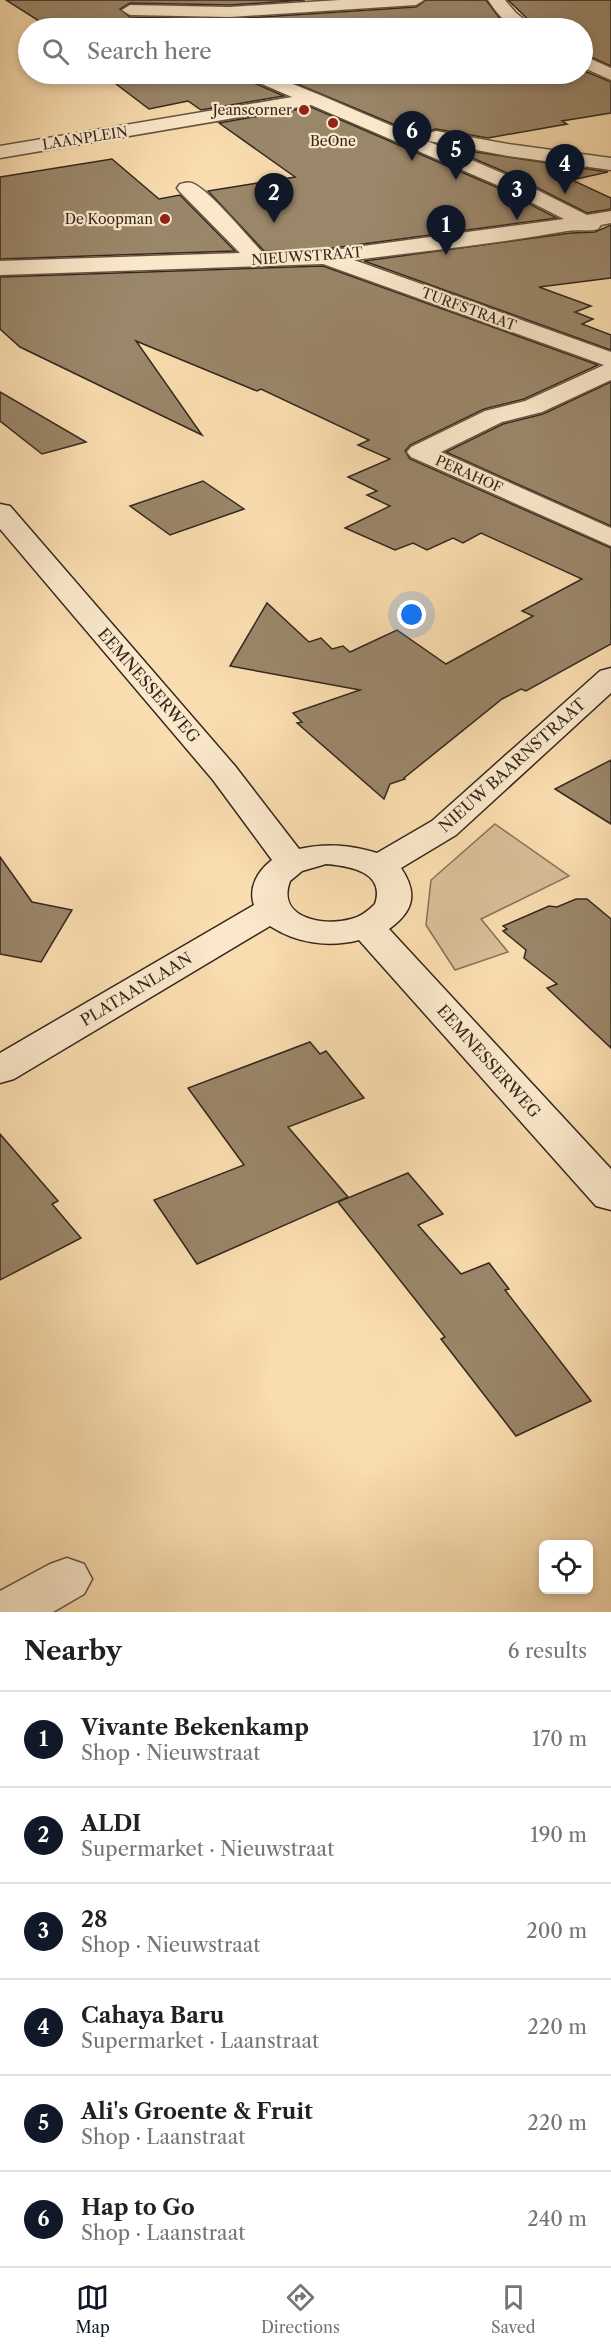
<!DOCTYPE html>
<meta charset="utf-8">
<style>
body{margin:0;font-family:"Libre Caslon Text",serif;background:#f6f6f6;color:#202124}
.controls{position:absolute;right:18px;bottom:18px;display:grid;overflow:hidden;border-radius:9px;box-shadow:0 3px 9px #0003}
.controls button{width:54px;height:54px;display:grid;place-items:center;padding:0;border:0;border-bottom:2px solid #e0e0e0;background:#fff;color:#202124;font:30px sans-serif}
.you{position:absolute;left:412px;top:615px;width:21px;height:21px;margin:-15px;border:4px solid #fff;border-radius:50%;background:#1a73e8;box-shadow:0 0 0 9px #1a73e833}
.badge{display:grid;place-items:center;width:39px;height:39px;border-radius:50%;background:#111827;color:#fff;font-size:20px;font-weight:700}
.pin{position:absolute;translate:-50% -50px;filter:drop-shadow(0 2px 3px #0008)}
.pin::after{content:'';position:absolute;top:32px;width:21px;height:18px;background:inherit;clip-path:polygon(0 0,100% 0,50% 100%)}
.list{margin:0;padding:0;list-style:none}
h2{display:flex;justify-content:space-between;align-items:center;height:78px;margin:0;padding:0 24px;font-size:26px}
h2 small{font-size:20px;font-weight:400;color:#757577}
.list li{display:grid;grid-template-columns:39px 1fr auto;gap:18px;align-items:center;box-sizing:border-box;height:96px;padding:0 24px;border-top:2px solid #e0e0e0}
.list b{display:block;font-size:22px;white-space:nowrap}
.list p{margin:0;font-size:20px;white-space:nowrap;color:#757577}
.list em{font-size:20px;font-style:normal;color:#757577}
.icon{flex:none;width:33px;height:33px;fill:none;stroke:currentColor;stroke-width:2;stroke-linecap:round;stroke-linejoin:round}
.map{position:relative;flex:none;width:611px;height:1612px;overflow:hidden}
.search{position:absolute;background:#fff;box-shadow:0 3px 9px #0003;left:18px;right:18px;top:18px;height:66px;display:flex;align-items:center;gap:15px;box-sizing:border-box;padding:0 21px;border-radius:33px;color:#757577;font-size:22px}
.sheet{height:654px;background:#fff}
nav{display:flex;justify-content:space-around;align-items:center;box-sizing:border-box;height:84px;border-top:2px solid #e0e0e0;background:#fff;font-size:16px;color:#757577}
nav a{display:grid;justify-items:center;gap:3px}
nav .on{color:#111827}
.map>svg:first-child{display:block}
</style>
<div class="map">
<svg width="611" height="1612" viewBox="0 0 611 1612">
<rect width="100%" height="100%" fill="#f9dcaf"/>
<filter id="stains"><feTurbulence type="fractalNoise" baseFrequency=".00333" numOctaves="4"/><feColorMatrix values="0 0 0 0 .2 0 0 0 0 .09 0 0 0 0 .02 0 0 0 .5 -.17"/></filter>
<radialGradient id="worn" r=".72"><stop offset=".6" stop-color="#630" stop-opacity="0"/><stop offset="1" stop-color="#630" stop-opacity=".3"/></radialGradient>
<!-- green -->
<path fill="#d7bd96" stroke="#85725a" stroke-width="1.5" d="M495 824 569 876 481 919 508 952 455 970 426 925 431 880Z"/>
<!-- building -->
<g fill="#9a8669" stroke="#33281e" stroke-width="1.5">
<path d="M6 0H305L230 5 130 3 120 9 130 17 230 19 416 7 426 0H486L501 20 514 28H50Z"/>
<path d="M508 0H611V66L582 53V28H537Z"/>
<path d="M582 70 611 82V113L562 121 567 124 488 138 436 129 428 131 424 137 273 74H582Z"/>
<path d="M103 74H243L247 80 284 96 201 110 188 101 149 109Z"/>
<path d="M311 107 496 187 557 218 326 249 264 251 208 191 295 177 219 123Z"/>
<path d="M449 148 608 172 572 180 611 198V209L587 213 512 175Z"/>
<path d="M112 159 159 199 180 195 235 251 0 259V177Z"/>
<path d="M611 225V278L539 287 591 306 575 312 593 319 582 324 611 335V350L364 261 571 233 595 232Z"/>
<path d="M323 266 598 365 524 399 484 409 410 445 405 451 410 459 611 548V644L526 691 521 689 502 699 404 778 405 779 390 784 384 799 297 723 302 722 293 713 360 690 230 666 267 603 309 642 321 638 332 649 343 646 350 652 397 630 446 664 533 616 522 611 582 579 481 533 463 543 453 538 427 550 413 543 395 550 345 528 390 506 367 495 377 491 348 477 390 459 358 445 369 440 261 389 257 391 136 341 202 435 20 347 0 329V277Z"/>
<path d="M611 382V526L446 452 503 424 543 414Z"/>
<path d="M0 392 86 442 42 454 0 421Z"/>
<path d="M203 481 244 509 170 535 130 506Z"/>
<path d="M611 760V824L555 789Z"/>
<path d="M0 857 32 902 72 910 41 962 0 954Z"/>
<path d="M576 899H587L611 919V1048L547 988 557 984 524 958 526 950 503 931 507 929 503 926 549 906 557 907Z"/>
<path d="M310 1042 320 1054 326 1051 364 1098 288 1127 348 1197 197 1264 154 1200 244 1165 188 1088Z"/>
<path d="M0 1134 58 1201 52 1204 81 1238 0 1280Z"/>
<path d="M408 1173 443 1214 418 1225 461 1274 489 1263 509 1289 505 1290 591 1401 516 1436 441 1339 445 1337 338 1202Z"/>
</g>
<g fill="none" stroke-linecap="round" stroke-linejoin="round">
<!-- street casing -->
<g stroke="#645542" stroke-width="3">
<g id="street">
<path d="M340 0H424L416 5 230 17 130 15 122 10 130 5 230 7Z"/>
<path d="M488 0H505L516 13 535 28C510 31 502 20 488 0Z"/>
<path d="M582 55 611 68V80L582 67Z"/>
<path d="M245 74H268L320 95 511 177 587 215 611 211V223L601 225 598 229C588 232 578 229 567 231 496 244 425 251 354 260L611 352V380L542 412 502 422 441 452 611 528V546L411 457 407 452 411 447 485 411 525 401 604 365 323 264 0 275V261L240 253 180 192 177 188 180 184C185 183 189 181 194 184 211 192 248 237 263 253L326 251 564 219 497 185 311 105 0 158V146L292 97 248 78Z"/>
<path d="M436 131 508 144 611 158V170L508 156 429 141 426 137 429 133Z"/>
<path d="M67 1558 84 1564 92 1579 84 1594 53 1612H0V1591L50 1564Z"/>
</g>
</g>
<!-- secondary casing -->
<g stroke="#33281e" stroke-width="3">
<path id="secondary" d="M0 504 10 506 235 766 299 849C327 843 350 845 377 853L432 821 600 671 611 668V693L456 835 401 868C418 893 414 911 389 929L611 1169V1210L596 1206 359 940C328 948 296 943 270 926L14 1079 0 1083V1053L254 905C248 887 258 871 272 860L213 780 0 529ZM326 864C350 866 386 872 375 904 368 911 360 917 351 919 323 927 276 918 290 881L302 871Z"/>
</g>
<!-- street -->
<use href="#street" fill="#fbe8cb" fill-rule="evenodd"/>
<!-- secondary -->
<use href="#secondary" fill="#fbe8cb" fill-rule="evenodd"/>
</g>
<!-- markers -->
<g fill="#8f2418" stroke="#fbe8cb" stroke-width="2">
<circle cx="304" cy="110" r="6"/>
<circle cx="333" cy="123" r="6"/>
<circle cx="165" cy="219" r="6"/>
</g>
<g text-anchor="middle" stroke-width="4.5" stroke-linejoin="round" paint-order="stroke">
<!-- far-poi labels -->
<g font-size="14" fill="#33281e" stroke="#fbe8cb" text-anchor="end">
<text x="292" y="115">Jeanscorner</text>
<text x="333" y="146" text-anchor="middle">BeOne</text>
<text x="153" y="224">De Koopman</text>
</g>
<!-- far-street labels -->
<g font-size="14" fill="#33281e" stroke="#fbe8cb">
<text transform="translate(85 138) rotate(-9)" y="5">LAANPLEIN</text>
<text transform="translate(307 256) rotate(-4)" y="5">NIEUWSTRAAT</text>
<text transform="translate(469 309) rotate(20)" y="5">TURFSTRAAT</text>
<text transform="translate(469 474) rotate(24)" y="5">PERAHOF</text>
</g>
<!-- street labels -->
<g font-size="16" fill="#33281e" stroke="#fbe8cb">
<text transform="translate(149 685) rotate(49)" y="6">EEMNESSERWEG</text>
<text transform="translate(512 765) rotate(-42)" y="6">NIEUW BAARNSTRAAT</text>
<text transform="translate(136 989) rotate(-31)" y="6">PLATAANLAAN</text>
<text transform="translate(489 1061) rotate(48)" y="6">EEMNESSERWEG</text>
</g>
</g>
<rect width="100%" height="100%" filter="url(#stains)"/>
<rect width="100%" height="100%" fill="url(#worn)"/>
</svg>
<div class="controls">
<button><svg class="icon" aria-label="locate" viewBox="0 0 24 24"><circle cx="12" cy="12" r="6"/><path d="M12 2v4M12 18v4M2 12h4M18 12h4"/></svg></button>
</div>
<div class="you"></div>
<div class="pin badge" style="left:446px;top:255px">1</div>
<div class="pin badge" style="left:274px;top:223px">2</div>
<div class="pin badge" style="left:517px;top:220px">3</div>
<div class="pin badge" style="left:565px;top:194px">4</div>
<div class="pin badge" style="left:456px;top:180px">5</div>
<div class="pin badge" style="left:412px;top:161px">6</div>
<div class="search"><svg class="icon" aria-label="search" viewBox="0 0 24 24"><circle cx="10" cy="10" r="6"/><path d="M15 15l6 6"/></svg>Search here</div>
</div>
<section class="sheet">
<h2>Nearby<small>6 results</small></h2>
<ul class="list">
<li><span class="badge">1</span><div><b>Vivante Bekenkamp</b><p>Shop · Nieuwstraat</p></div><em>170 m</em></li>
<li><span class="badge">2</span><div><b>ALDI</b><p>Supermarket · Nieuwstraat</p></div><em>190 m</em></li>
<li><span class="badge">3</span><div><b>28</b><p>Shop · Nieuwstraat</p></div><em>200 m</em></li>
<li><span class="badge">4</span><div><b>Cahaya Baru</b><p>Supermarket · Laanstraat</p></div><em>220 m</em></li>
<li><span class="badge">5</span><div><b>Ali's Groente &amp; Fruit</b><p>Shop · Laanstraat</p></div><em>220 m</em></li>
<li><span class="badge">6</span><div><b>Hap to Go</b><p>Shop · Laanstraat</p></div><em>240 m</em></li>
</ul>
</section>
<nav>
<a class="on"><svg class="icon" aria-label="map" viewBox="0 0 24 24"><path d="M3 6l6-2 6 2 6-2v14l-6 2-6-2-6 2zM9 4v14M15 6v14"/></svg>Map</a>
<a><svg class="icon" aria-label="directions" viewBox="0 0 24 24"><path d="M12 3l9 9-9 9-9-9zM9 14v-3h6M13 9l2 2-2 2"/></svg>Directions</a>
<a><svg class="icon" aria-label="saved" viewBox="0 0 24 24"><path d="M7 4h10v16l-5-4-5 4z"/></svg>Saved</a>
</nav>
